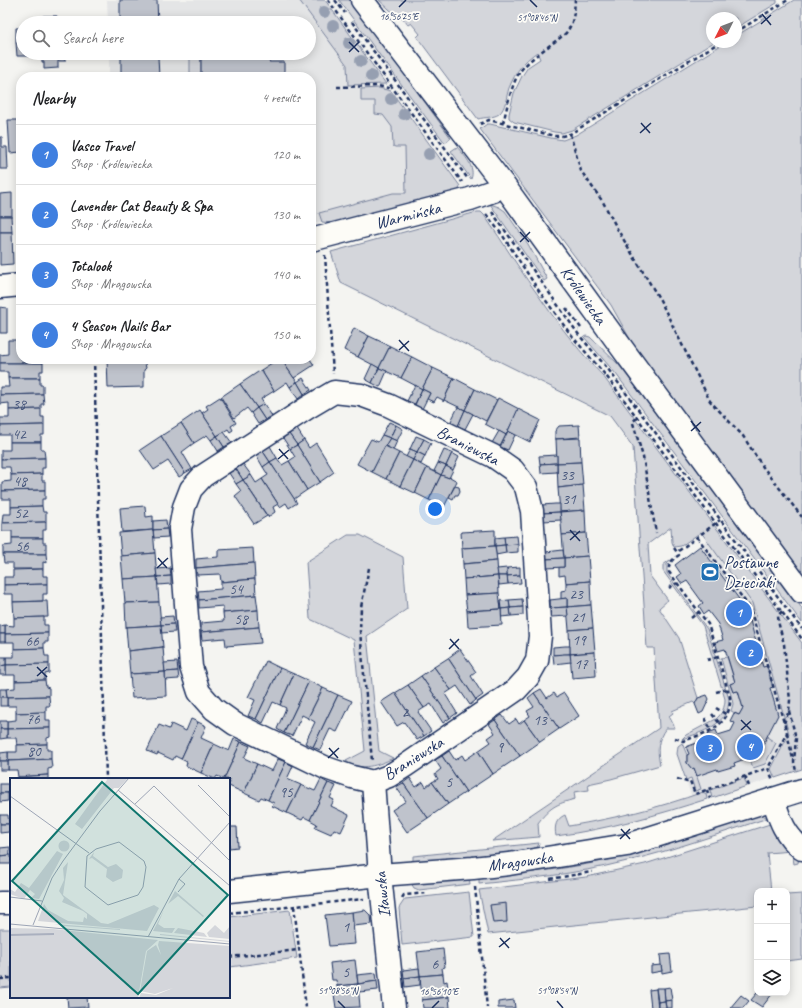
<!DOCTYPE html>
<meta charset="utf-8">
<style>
body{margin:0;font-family:Caveat,sans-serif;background:#f2f2f2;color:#202124}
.controls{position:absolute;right:12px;bottom:12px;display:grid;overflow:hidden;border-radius:8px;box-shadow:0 2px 10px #0003}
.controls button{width:36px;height:36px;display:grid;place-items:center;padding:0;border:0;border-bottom:1px solid #e0e0e0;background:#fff;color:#202124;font:20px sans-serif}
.compass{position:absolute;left:706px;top:12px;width:36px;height:36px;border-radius:50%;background:#fff;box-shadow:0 2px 10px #0003;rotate:228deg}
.you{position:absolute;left:435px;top:509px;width:14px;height:14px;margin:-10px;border:3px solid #fff;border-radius:50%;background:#1a73e8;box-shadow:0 0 0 6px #1a73e833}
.badge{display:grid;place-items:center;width:26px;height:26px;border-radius:50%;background:#1f6fb2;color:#fff;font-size:13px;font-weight:700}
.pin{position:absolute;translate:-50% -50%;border:2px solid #fff;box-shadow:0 1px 4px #0006}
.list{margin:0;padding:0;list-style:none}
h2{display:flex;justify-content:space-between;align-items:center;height:52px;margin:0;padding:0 16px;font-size:17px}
h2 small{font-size:13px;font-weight:400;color:#757577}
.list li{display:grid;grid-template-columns:26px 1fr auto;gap:12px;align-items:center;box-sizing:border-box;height:60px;padding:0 16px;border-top:1px solid #e0e0e0}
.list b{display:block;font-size:15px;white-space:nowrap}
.list p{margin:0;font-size:13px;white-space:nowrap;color:#757577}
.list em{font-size:13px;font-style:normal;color:#757577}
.icon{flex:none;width:22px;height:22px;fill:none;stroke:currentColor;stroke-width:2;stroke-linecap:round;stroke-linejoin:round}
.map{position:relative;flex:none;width:802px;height:1008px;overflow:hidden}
.search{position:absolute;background:#fff;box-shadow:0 2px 10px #0003;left:16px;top:16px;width:300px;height:44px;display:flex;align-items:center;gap:10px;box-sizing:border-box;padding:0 14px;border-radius:22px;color:#757577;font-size:15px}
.panel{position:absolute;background:#fff;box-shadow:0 2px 10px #0003;left:16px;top:72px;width:300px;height:292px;border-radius:16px}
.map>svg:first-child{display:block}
</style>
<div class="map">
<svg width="802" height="1008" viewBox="0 0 802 1008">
<rect width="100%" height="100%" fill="#f4f4f1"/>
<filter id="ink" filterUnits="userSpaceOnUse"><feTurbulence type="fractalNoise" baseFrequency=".025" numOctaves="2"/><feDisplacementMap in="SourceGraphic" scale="8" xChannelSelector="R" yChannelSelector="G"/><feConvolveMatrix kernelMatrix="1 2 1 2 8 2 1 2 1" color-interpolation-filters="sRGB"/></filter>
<g filter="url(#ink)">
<!-- built -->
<g fill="#e4e5e6">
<path d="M107 0H315L453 188 330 220 311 224V77H109V53H309V23H108Z"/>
<path d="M707 540 752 603 799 770 694 803 687 784 697 776 717 769 719 771 735 766 734 763 758 754 778 715 770 688 773 687 767 666 763 667 747 610 700 546Z"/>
</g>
<!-- green -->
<g fill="#d4d6db" stroke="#78829c">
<path d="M299 0H325L386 84 348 85 347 65Z"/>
<path d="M339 0H350L451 138 445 143Z"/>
<path d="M379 0H777V3L736 28V18H712V42H714L572 130 562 133 554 132 514 122 509 118V114L514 93 522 76 528 67 540 59 537 52C523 62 516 71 509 88 506 97 506 108 499 114 493 118 485 117 478 119L417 37 420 34 411 23 408 25 402 17 399 18Z"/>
<path d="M794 0H802V576L645 366 611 305 480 129 487 124H490L551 138 563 140 576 135 726 42H736V36Z"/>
<rect x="190" y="53" width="11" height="24"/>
<path d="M379 88 391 91 460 186 458 191 333 223 322 222 319 213 393 193H406L405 147H395L393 146 392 127 383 115 375 114V101H361V89Z"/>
<path d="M457 147C464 155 476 167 471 179L451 151Z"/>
<path d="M490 204 499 207 505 211 528 244 547 279 544 281Z"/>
<path d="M477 212H481L484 215C504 243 522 274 543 302 561 328 581 353 603 376L802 643V769L775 778 771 769 789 734 752 603 701 532 681 546 674 547 672 542 671 527 648 544 650 576 668 600 659 608 679 638 698 698 695 704 693 702 672 711 673 713 669 716 675 728H666C657 740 657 751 660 765L611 779 588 784 589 790 574 792 575 799C556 804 550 807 538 823L539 837 492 841 659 728 654 648H647L633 447 610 416 341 283 331 252Z"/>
<path d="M586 336 590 337 619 365 797 601 802 609V623L616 374 584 337Z"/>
<path d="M348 535H360L403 557 407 609 367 636 379 751 393 758C380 765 359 772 346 761L365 751 354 640 310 619 306 562Z"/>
<path d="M670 560 667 564V573L707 629 729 699C729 725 702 732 682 739L686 735 716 719C722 714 725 707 725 699L703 626 663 571V565Z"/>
<path d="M727 657 735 682 730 684 733 692 738 691 743 708 739 715 731 711 733 704 732 699 721 658Z"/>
<path d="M767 737 776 743 765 764 753 768 749 757 758 754Z"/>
<path d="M682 743 687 755V763L692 769 694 768 701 789 695 791 691 778 686 780 677 754 678 746Z"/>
<path d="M744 778 747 786 712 798 710 790Z"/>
<path d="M703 792 706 794 707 799C658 815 608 829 556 836 554 826 556 819 565 815L569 826C615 818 659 808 703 792Z"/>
<path d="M760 814 768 818C720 833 672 851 623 862 576 874 528 879 479 884V876C527 874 575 868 621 857 668 846 714 829 760 814Z"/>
<path d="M773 823 799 857 798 863 794 864 792 851 767 853 771 891H757V906L488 934 479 890 586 877 645 864Z"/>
<path d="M539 843 536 851 413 864V856Z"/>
<path d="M469 877 470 884 419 890 414 888 411 883Z"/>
<path d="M469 892 474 937 402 945 399 908 405 899Z"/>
<path d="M802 894V959L787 961V895Z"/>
<path d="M290 910 297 958 230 967 229 963V917Z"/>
<path d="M0 929H11V987L0 988Z"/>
</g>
<!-- building -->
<g fill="#bfc3cc" stroke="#1b2f5e">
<path d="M120 0H157L158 23H120Z"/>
<path d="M43 16H57V22H64V23H41L43 22Z"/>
<path d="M16 28H23V42L16 43Z"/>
<path d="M23 42V53H34V56H17L16 43Z"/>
<path d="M42 53H65V61H58V68L44 69V62H42Z"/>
<path d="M121 53H161V57H158L159 77H121Z"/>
<path d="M201 53H269V62H284V77H201Z"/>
<path d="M8 120H21V152L10 153Z"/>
<path d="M0 137H2V147H7L8 169H0Z"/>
<path d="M12 193V216H0V194Z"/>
<path d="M0 216H11L12 232H0Z"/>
<path d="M0 232H12L13 264 0 265Z"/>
<path d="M0 307 7 308V333H0Z"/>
<path d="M354 328 369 336 358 357 344 350Z"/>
<path d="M369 336 390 346 379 368 358 357Z"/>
<path d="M8 340H21V359H43V363H0V355L8 354Z"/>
<path d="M390 346 412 357 401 378 379 368Z"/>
<path d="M412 357 433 368 422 389 401 378Z"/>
<path d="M107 359H144L146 368 144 370V387L108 388Z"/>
<path d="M278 359H281L297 382 290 387 287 382 274 391 261 370Z"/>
<path d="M281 359H310L314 365 294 378Z"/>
<path d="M0 363H43V371H40V378H8V372H0Z"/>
<path d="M372 364 379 368 372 383 365 379Z"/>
<path d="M379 368 387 371 380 387 372 383Z"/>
<path d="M433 368 454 378 443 402V400L437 397 434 402 427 399 430 393 422 389Z"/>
<path d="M261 370 274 391 261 399 264 404 257 408 240 384Z"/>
<path d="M8 378H40V385H43V394L0 395V387H9Z"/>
<path d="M303 378 311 390 304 394 297 382Z"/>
<path d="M454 378 475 389 465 410 444 400Z"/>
<path d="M297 382 304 394 298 399 290 387Z"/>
<path d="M240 384 257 408 251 413 247 408 234 418 221 397Z"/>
<path d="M415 385 422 389 415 404 407 401Z"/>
<path d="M422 389 430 393 422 409 415 405Z"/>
<path d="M475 389 497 400 486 421 465 410Z"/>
<path d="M43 394 44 404H41V409L9 410V403L0 404V395Z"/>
<path d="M220 397 236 423 231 426 233 430 230 432 228 429 217 436 202 413 208 409 206 406Z"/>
<path d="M498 398 519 409 506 435 485 424Z"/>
<path d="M264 404 272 416 265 420 257 408Z"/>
<path d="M458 407 465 410 458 426 450 423Z"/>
<path d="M257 408 265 420 258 424 251 413Z"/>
<path d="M41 409V417H44V425L0 426V418H9V410Z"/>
<path d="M518 409 540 420 530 442 508 431Z"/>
<path d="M200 410 217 436 211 440 207 435 194 443 181 423Z"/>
<path d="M465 410 473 414 465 429 458 426Z"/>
<path d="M389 422 396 425 390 438 382 435Z"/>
<path d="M181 423 194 443 182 452 192 469 185 473 161 436Z"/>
<path d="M44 425V435H41V442H10V435H0V426Z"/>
<path d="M396 425 403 429 397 441 390 438Z"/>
<path d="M579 425 580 437 555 439V431L559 426Z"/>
<path d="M297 429 304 440 297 445 289 434Z"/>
<path d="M499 431 506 435 500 447 492 443Z"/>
<path d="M508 431 515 435 508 450 500 447Z"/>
<path d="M224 432 232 443 224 447 217 436Z"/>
<path d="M289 434 297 445 290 449 283 438Z"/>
<path d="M382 435 390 438 372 472 357 464 371 439 378 442Z"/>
<path d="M161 436 185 473 179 477 168 461 154 470 140 450Z"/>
<path d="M217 436 224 447 218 451 211 440Z"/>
<path d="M416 436 424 439 417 452 410 449Z"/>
<path d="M390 438 397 441 393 450 385 446Z"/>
<path d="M580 438 581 462 557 463 556 439Z"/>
<path d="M424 439 431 443 425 456 417 452Z"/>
<path d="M304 440 309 448 316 443 334 472 320 482 297 445Z"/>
<path d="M10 442H41V449H44L45 458 1 459V450H10Z"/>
<path d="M297 445 320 482 307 490 289 461 295 457 290 449Z"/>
<path d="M270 446 277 458 270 462 262 450Z"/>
<path d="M385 446 399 453 386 479 372 472Z"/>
<path d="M410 449 417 452 413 460 406 457Z"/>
<path d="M262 450 270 462 263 467 256 455Z"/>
<path d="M444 450 452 453 446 466 438 463Z"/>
<path d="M417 452 425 456 421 464 413 460Z"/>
<path d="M399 453 413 460 400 486 386 479Z"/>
<path d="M452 453 459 457 453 470 446 466Z"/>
<path d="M557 455V463L540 464 539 456Z"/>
<path d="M45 458V468H42V474L11 475 10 467H1V459Z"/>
<path d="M277 458 282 465 289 461 307 490 294 499 270 462Z"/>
<path d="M413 460 427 468 415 493 400 486Z"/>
<path d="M270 462 297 503 289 508 286 503 280 507 262 479 268 475 263 467Z"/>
<path d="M581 462 583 485 558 488 557 463Z"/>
<path d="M438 463 446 466 441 475 434 471Z"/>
<path d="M557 463V472L541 473 540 464Z"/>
<path d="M243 464 251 475 243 480 236 469Z"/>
<path d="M446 466 453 470 449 478 441 475Z"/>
<path d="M427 468 441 475 429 500 415 493Z"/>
<path d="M236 469 243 480 236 484 229 473Z"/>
<path d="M42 474V481H45V490L2 491V482L11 481V475Z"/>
<path d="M251 475 256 483 262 479 278 504 273 507 275 512 268 517 243 480Z"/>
<path d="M441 475 449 478 450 477 457 481 444 507 429 500Z"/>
<path d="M243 480 267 516 254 524 235 496 241 491 236 484Z"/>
<path d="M583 485 585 510 560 512 558 488Z"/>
<path d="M455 486 459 487 460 491 458 495H455L453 499 449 497Z"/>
<path d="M45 490V499H42V506L11 507V499H2V491Z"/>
<path d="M555 504H560V512L543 513 542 505Z"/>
<path d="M42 506 43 512H46V522L2 523 3 514H11V507Z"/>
<path d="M145 506 146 517 153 516V530L122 532 120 508Z"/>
<path d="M585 510 586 533 562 535 560 512Z"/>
<path d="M560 512 561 520 543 521V513Z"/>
<path d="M166 520 167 529 153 530V521Z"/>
<path d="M46 522V530H43V538H12V531H2V523Z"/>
<path d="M167 529 168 537 154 538 153 530Z"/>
<path d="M153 530 155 553 121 556 119 533Z"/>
<path d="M495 530V546L462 548 461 532Z"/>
<path d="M586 533 588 556 564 558 562 535Z"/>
<path d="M517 536 518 544 505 545 504 537Z"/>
<path d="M504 537 505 545 495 546V538Z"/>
<path d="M12 538H43V543H46V554H3V546L12 545Z"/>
<path d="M518 544V552L506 553 505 545Z"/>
<path d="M505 545 506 553 496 555 495 546Z"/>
<path d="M495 546 497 561 463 564 462 548Z"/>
<path d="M700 546 747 610 763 667 767 666 773 687 770 688 778 715 758 754 734 763 735 766 718 771 717 769 697 776 694 768 692 769 687 763V755L689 754 686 747 710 738 708 733 716 730 718 735 731 731 735 723 730 721 734 713 739 715 743 708 738 691 733 692 730 684 735 682 725 649 718 651 715 642 723 640 718 624 708 611 704 614 699 606 703 603 687 581 682 584 677 577 681 574 675 565Z"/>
<path d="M253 548 254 563 196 568V559L218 557V550Z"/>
<path d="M563 550 564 558 546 559V552Z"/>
<path d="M155 553 157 577 123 579 121 556Z"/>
<path d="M3 554H46L47 563 43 562V569H13V563H4Z"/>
<path d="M588 556 590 581 566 583 565 575 559 576V567H564V558Z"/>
<path d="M564 558V567L547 568 546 559Z"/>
<path d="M497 561 498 576 464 579 463 564Z"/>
<path d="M254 563 255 579 221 582 220 574 197 575 196 568Z"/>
<path d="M520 567V575L507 576V568Z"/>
<path d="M170 568 171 576 157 577 156 569Z"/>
<path d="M507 568V576H498L497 569Z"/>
<path d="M13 570 43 569V576H47V584L4 585V577H13Z"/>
<path d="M520 575 521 583 508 584 507 576Z"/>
<path d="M171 576V584L158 585 157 577Z"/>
<path d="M498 576 499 593 465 595 464 579Z"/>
<path d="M498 576H507L508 584 499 585Z"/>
<path d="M157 577 159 602 125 603 123 579Z"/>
<path d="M255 579 256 595 199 600 198 591 221 589V582Z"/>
<path d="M590 581 591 605 567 607V598L561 599V591L566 590V583Z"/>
<path d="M47 584V594H43V601L13 602V594H4V585Z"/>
<path d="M499 593 501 609 467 611 465 595Z"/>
<path d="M256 595 258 610 223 613V606L199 608V600Z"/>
<path d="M567 598V607L550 608V600Z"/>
<path d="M522 599 523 607 510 608 509 600Z"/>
<path d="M509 600 510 608 501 609 500 601Z"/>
<path d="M47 601 48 617 14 618 13 602Z"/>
<path d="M159 602 161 625 126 627 125 603Z"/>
<path d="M591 605 593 628 569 630 567 607Z"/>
<path d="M523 607V615L511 616 510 608Z"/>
<path d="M567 607 568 616 551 617 550 608Z"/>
<path d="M510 608 511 616 501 617V609Z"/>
<path d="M501 609 502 625 468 627 467 611Z"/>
<path d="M258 610 259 627 201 632V623L224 621 223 613Z"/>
<path d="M173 616 174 624 161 625 160 617Z"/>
<path d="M44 617V625H48V633L5 634V625L14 626V618Z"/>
<path d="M174 624 175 632 161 633V625Z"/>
<path d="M5 625V634H0V626Z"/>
<path d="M161 625 163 647 128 651 126 627Z"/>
<path d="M259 627 261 643 226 646 225 638 202 640 201 632Z"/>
<path d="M593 628 595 652 570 654 569 630Z"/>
<path d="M48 633V642H44V648L14 649V642H5V634Z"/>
<rect x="0" y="634" width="5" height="8"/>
<path d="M565 646H570V654L553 655V647Z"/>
<path d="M163 647 165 672 130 674 128 651Z"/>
<path d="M44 648 45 656H49V664L6 665V657H14V649Z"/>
<path d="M460 649 476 672 471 676 483 695 476 700 448 658Z"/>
<path d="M595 652 596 676 572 678 570 654Z"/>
<path d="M564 654H570L571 662 554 664 553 655Z"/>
<path d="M0 657H6V665L0 666Z"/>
<path d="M448 658 476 700 470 705 457 686 451 690 434 667Z"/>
<path d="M266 661 280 668 256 719 248 716 255 700 248 697Z"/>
<path d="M177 662 178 671 165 672 164 663Z"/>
<path d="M49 664V673L45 674V680L15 681V675H6V665Z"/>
<path d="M6 665V675H0V666Z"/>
<path d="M434 667 451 690 445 694 457 713 450 718 421 676Z"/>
<path d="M280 668 294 674 280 705 273 702 263 723 256 719Z"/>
<path d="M178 671 179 679 165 680V672Z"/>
<path d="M165 672 166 696 132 698 130 674Z"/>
<path d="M294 674 309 681 284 733 277 729 286 708 280 705Z"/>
<path d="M421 676 450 718 443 723 431 704 424 708 408 685Z"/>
<path d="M45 680 46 687 49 688V696L7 697 6 689 15 688V681Z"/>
<path d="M309 681 323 688 308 718 302 715 292 736 284 733Z"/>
<path d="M408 685 424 708 418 712 431 731 424 736 395 693Z"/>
<path d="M323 688 338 695 313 747 305 743 315 722 308 718Z"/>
<path d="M0 689H6L7 697H0Z"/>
<path d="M541 689 547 698 554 693 557 697 564 693 579 716 559 729 534 693Z"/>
<path d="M395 693 424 736 417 740 404 722 397 726 381 702Z"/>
<path d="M534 693 559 729 540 742 524 720 530 716 527 711 534 707 528 698Z"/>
<path d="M338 695 352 701 337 732 330 729 320 750 313 747Z"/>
<path d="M707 695 709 699 703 712 699 714 695 704 698 698Z"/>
<path d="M49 696 50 706H46V712L16 713V706H7V697Z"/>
<rect x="0" y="697" width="7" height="9"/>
<path d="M46 712V720H50V728L7 729V721L16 720V713Z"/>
<path d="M502 715 509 724 516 719 519 724 524 720 540 742 520 756 495 720Z"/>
<path d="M191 719 198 722 181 759 175 756 173 760 158 753 157 755 147 751 159 725 169 729 171 724 186 731Z"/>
<path d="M495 720 520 756 493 774 478 751 491 742 488 738 495 733 489 724Z"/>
<rect x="0" y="721" width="7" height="8"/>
<path d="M198 722 206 726 201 738 214 744 201 773 186 766 187 762 181 759Z"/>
<path d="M50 728V737L47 738V744L17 745 16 738H7V729Z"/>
<path d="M0 729H7V738L0 739Z"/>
<path d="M234 739 241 742 224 779 217 776 215 779 201 773 214 744 229 751Z"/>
<path d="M241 742 250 746 244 758 257 764 244 793 229 786 230 782 229 779H224Z"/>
<path d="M47 744V750H51V759L8 761V752H17V745Z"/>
<path d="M449 751 455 760 462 755 465 760 478 751 493 774 466 792 442 756Z"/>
<path d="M8 752V761H0V753Z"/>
<path d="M442 756 466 792 448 804 432 782 438 779 435 774 441 769 435 760Z"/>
<path d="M51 759 52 768 48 769V775L18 777 17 770H8V761Z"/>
<path d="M278 759 286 762 268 800 261 797 259 800 244 793 257 764 272 771Z"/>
<rect x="0" y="761" width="8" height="9"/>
<path d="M286 762 293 766 287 779 301 785 287 813 272 806 274 803 268 800Z"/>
<path d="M48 775V779H18V777Z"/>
<path d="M410 778 416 787 423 782 426 787 432 782 448 804 428 818 403 783Z"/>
<path d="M321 779 328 783 310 820 304 817 302 820 287 813 301 785 315 791Z"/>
<path d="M328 783 336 786 330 798 334 800 331 806 349 815 341 832 334 829 331 834 315 827 317 824 310 820Z"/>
<path d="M403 783 428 818 407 832 392 810 406 801 396 787Z"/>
<rect x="0" y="784" width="8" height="9"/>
<path d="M0 793H8V801L0 802Z"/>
<path d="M0 815H8L9 824H0Z"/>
<path d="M0 824H9V832L0 833Z"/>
<path d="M229 827H237L238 847 229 848Z"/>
<path d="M10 847V855L0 856V848Z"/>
<path d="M10 855H11V864H0V856Z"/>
<path d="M506 903 507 922 493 923 490 905Z"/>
<path d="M365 910 371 916 372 924 353 926 352 912Z"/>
<path d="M352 912 355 944 329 946 325 915Z"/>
<path d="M443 949 445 967 442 968 443 974 420 976 417 952Z"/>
<path d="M670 954 672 971 662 973 660 955Z"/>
<path d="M355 960 358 984 337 986 336 980H332L330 963Z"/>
<path d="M661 965 662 971 651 973V966Z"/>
<path d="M419 968 420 976 404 978 403 970Z"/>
<path d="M376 973 377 981 358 984 357 975Z"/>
<path d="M443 974 444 982 447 981 449 997 422 1000 420 976Z"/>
<path d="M420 976V985L405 987 404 978Z"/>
<path d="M377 981 378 990 359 992 358 984Z"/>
<path d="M358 984 360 1007 336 1008 334 994 337 993V986Z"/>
<path d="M670 987 672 1000 665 1001 664 988Z"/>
<path d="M656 988H664L665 1001 658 1002Z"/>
<path d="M656 989 658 1008H651L649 990Z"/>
<path d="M757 993H773L762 1007 751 1000Z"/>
<path d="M741 995 749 1001 743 1008H730Z"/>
<path d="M67 997H87L88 1007 68 1008Z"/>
<path d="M449 997 450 1008H423L422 1000Z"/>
<path d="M514 1000 515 1008H498V1002Z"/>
<path d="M672 1000V1008H666L665 1001Z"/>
<path d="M665 1001 666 1008H658V1002Z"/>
</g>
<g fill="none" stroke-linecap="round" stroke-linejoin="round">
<!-- minor casing -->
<g stroke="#1b2f5e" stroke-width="25">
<g id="minor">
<path d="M362 0 503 184 627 355 802 592"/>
<path d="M311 240 470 199 493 191 503 184"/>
<path d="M0 287 21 285"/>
<path d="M334 392 361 395 388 405 493 456 513 470 526 487 532 511 540 636 537 661 528 677 516 690 405 766 389 776 373 782 352 777 326 768 235 724 214 709 199 692 191 667 180 529 184 507 191 489 203 476 307 408Z"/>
<path d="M373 782 380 875 394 1008"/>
<path d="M773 799C780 820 784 834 802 849"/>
<path d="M229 891 380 875 473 868 509 864 627 845 802 790"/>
<path d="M0 903H11"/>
</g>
</g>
<!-- path -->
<g stroke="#1b2f5e" stroke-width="2.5" stroke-dasharray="4 3" stroke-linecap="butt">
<path d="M328 0 462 182"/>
<path d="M335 0 345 13"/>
<path d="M352 22 468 179"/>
<path d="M736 32 788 0"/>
<path d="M337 87 378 86 388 88 391 86"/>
<path d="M503 123C507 108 511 86 519 73 528 59 553 44 566 33 574 23 574 12 575 0"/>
<path d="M480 124 489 120 555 136H562L570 134 720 42"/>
<path d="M570 134 581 171 603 202 619 232 660 300 710 401 743 436 763 467 802 517"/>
<path d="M492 212 579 335 608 369 802 629"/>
<path d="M486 214 503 236 539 291 571 335 607 377 802 639"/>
<path d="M325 255 333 374"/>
<path d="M566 308 581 328 578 329"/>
<path d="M94 359 106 779"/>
<path d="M637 418 633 421V423L643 457 656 533"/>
<path d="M697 537 750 608 787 733 768 768 773 780"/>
<path d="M674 548 677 552 720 520"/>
<path d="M369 568 361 607 360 631 372 761"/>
<path d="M669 588 677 583"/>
<path d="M782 611 778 616 779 625 784 644 790 700 789 711 784 723"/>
<path d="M691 618 699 612"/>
<path d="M707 660 718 657"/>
<path d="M716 692 728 689"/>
<path d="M716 708 727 715"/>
<path d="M789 711 796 738 794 762 796 771"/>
<path d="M712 714 720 724"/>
<path d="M705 718 711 730"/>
<path d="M787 733 793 759"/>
<path d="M675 738 683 741C706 733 732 726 730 697L708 624 669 572C668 563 672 560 679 555L677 552"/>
<path d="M745 776 749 786"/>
<path d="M677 779 687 782 690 781 695 794 768 768"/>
<path d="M707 790 710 799"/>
<path d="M550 879 592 872"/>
<path d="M475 887 487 1008"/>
<path d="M402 898 404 895 428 893"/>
<path d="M294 906 306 1008"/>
<path d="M229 913 364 899"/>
<path d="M229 957 299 950"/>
<path d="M0 979 11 978"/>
</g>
<!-- minor -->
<use href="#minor" stroke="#fdfcf7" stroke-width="22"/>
</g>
<!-- trees -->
<g fill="#969fb1">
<circle cx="324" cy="12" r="6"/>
<circle cx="333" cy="26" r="6"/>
<circle cx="349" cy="43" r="6"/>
<circle cx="361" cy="61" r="6"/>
<circle cx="371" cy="76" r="6"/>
<circle cx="391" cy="99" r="6"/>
<circle cx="404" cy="114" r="6"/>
<circle cx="429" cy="154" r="6"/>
</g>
</g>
<!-- ticks -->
<path fill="none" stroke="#1b2f5e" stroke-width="1.5" d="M530 0 537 7M399 7 406 0M762 14 771 25M761 24 771 15M349 42 359 52M349 52 359 42M641 123 650 133M640 133 651 123M520 232 529 242M520 242 530 232M399 340 409 351M399 350 409 341M691 421 700 432M691 431 701 422M279 449 288 459M278 459 289 450M570 530 580 541M570 540 580 531M158 558 167 568M157 568 168 558M450 639 459 649M449 649 459 639M37 667 47 677M37 676 47 667M741 720 751 730M741 730 751 721M329 748 338 758M328 758 339 748M621 829 630 839M620 839 630 829M500 938 509 948M499 947 510 938M338 1001 345 1008M557 1001 563 1008M432 1008 439 1001"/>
<!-- icons -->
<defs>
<g id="stadium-square" transform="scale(1)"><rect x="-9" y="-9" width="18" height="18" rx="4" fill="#1f6fb2" stroke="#fdfcf7"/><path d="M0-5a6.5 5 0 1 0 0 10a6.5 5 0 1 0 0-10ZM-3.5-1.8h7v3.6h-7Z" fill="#fff"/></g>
</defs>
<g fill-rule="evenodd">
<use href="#stadium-square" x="710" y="572"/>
</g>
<g text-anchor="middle" stroke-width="3.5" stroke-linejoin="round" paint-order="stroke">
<!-- number labels -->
<g font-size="15" fill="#44547a">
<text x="19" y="409">38</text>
<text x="19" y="439">42</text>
<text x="567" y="480">33</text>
<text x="20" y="486">48</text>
<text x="569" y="504">31</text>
<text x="21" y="518">52</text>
<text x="22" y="551">56</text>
<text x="236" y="594">54</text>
<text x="576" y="599">23</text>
<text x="578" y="622">21</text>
<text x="241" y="624">58</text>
<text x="579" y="645">19</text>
<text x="32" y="646">66</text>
<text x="581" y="669">17</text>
<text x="405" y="717">2</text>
<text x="33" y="724">76</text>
<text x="540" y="725">13</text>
<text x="500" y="752">9</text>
<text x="34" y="756">80</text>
<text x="449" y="787">5</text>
<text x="286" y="797">95</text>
<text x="346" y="932">1</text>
<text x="435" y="969">6</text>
<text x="346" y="977">5</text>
</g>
<!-- street labels -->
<g font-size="17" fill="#1b2f5e" stroke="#fdfcf7">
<text transform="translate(408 215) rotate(-14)" y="6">Warmińska</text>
<text transform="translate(584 295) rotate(55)" y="6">Królewiecka</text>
<text transform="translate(468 445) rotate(27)" y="6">Braniewska</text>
<text transform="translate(413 758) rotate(-32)" y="6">Braniewska</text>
<text transform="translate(520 861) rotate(-8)" y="6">Mrągowska</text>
<text transform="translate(382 895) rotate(-96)" y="6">Iławska</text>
</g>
<!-- poi labels -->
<g font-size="17" fill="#1b2f5e" stroke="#fdfcf7" text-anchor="start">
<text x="724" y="568">Postawne<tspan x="724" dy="20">Dzieciaki</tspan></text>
</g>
</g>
<!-- overview -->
<g transform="translate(10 778)">
<rect width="220" height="220" fill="#f4f4f1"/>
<path d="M96 0H118L109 10H104L72 51 65 46 97 2ZM48.5 68a5.5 5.5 0 1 1 11 0a5.5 5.5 0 1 1-11 0ZM47 73 53 76 29 121 21 120 25 116 20 112 14 121 0 116V111L5 114 11 105 19 110ZM84 74 83 78 98 89 106 86 113 92 112 100 103 104 96 99 97 91 82 80 79 81ZM58 84 53 117 91 145 98 146 144 127 149 130 137 153 28 143 34 126 38 132 58 143 73 144 74 139 77 141V136L73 133 52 124 54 120 49 113 54 102 53 90ZM165 113 194 138 193 139 168 118 158 126ZM154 132 148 146 154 150H165L162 155 143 153ZM44 146 110 151V152L54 148ZM205 147 214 155 220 148V161L199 159 197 155ZM0 150 43 151 148 162 136 173 128 220H0ZM168 150 194 155 197 159 164 155ZM150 156 220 163V164L150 157ZM149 163 220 168V220H129L131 215 146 217 163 210 145 216 130 213 137 173 146 167 151 177 148 167Z" fill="#d4d6db"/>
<path fill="none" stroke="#aab0bf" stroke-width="2" d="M0 157 44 156"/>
<path fill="none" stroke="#9da5b6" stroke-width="1" d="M188 7 220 39M108 12 220 108M0 18 79 75M125 26 144 8 220 83M109 64 134 83 136 89 133 109 128 117 98 127 75 109 77 78 86 71ZM168 114 175 106 169 101M0 119 32 123M0 146 220 166M23 147 42 100 53 83 90 33 119 0M138 159 169 101 220 44"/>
<path fill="#0f766e" fill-opacity="0.15" stroke="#0f766e" stroke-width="2" d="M92 4 218 117 128 216 2 103Z"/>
<rect width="220" height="220" fill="none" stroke="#1b2f5e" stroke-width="2"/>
</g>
<g font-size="10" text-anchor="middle" fill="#1b2f5e" stroke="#fdfcf7" stroke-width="3.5" stroke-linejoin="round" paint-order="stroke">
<text x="399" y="20">16°56'25"E</text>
<text x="537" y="21">51°08'46"N</text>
<text x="338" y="994">51°08'56"N</text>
<text x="557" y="994">51°08'54"N</text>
<text x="439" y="995">16°56'10"E</text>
</g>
</svg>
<div class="controls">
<button>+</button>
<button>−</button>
<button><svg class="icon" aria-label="layers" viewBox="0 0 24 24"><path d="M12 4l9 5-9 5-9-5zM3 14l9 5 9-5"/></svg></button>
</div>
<svg class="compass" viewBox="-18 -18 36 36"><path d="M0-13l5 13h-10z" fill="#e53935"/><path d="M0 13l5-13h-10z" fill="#757577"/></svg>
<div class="you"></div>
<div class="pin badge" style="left:739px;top:613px;background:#3f7fe0">1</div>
<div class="pin badge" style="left:750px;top:653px;background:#3f7fe0">2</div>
<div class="pin badge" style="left:709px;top:748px;background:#3f7fe0">3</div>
<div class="pin badge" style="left:750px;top:747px;background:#3f7fe0">4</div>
<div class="search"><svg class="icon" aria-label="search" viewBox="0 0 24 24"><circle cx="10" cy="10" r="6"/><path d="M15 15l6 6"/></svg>Search here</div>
<section class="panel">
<h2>Nearby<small>4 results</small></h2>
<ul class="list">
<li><span class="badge" style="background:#3f7fe0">1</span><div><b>Vasco Travel</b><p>Shop · Królewiecka</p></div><em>120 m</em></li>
<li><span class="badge" style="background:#3f7fe0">2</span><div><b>Lavender Cat Beauty &amp; Spa</b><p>Shop · Królewiecka</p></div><em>130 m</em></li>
<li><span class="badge" style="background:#3f7fe0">3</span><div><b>Totalook</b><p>Shop · Mrągowska</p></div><em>140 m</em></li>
<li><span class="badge" style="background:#3f7fe0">4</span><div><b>4 Season Nails Bar</b><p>Shop · Mrągowska</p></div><em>150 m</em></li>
</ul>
</section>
</div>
